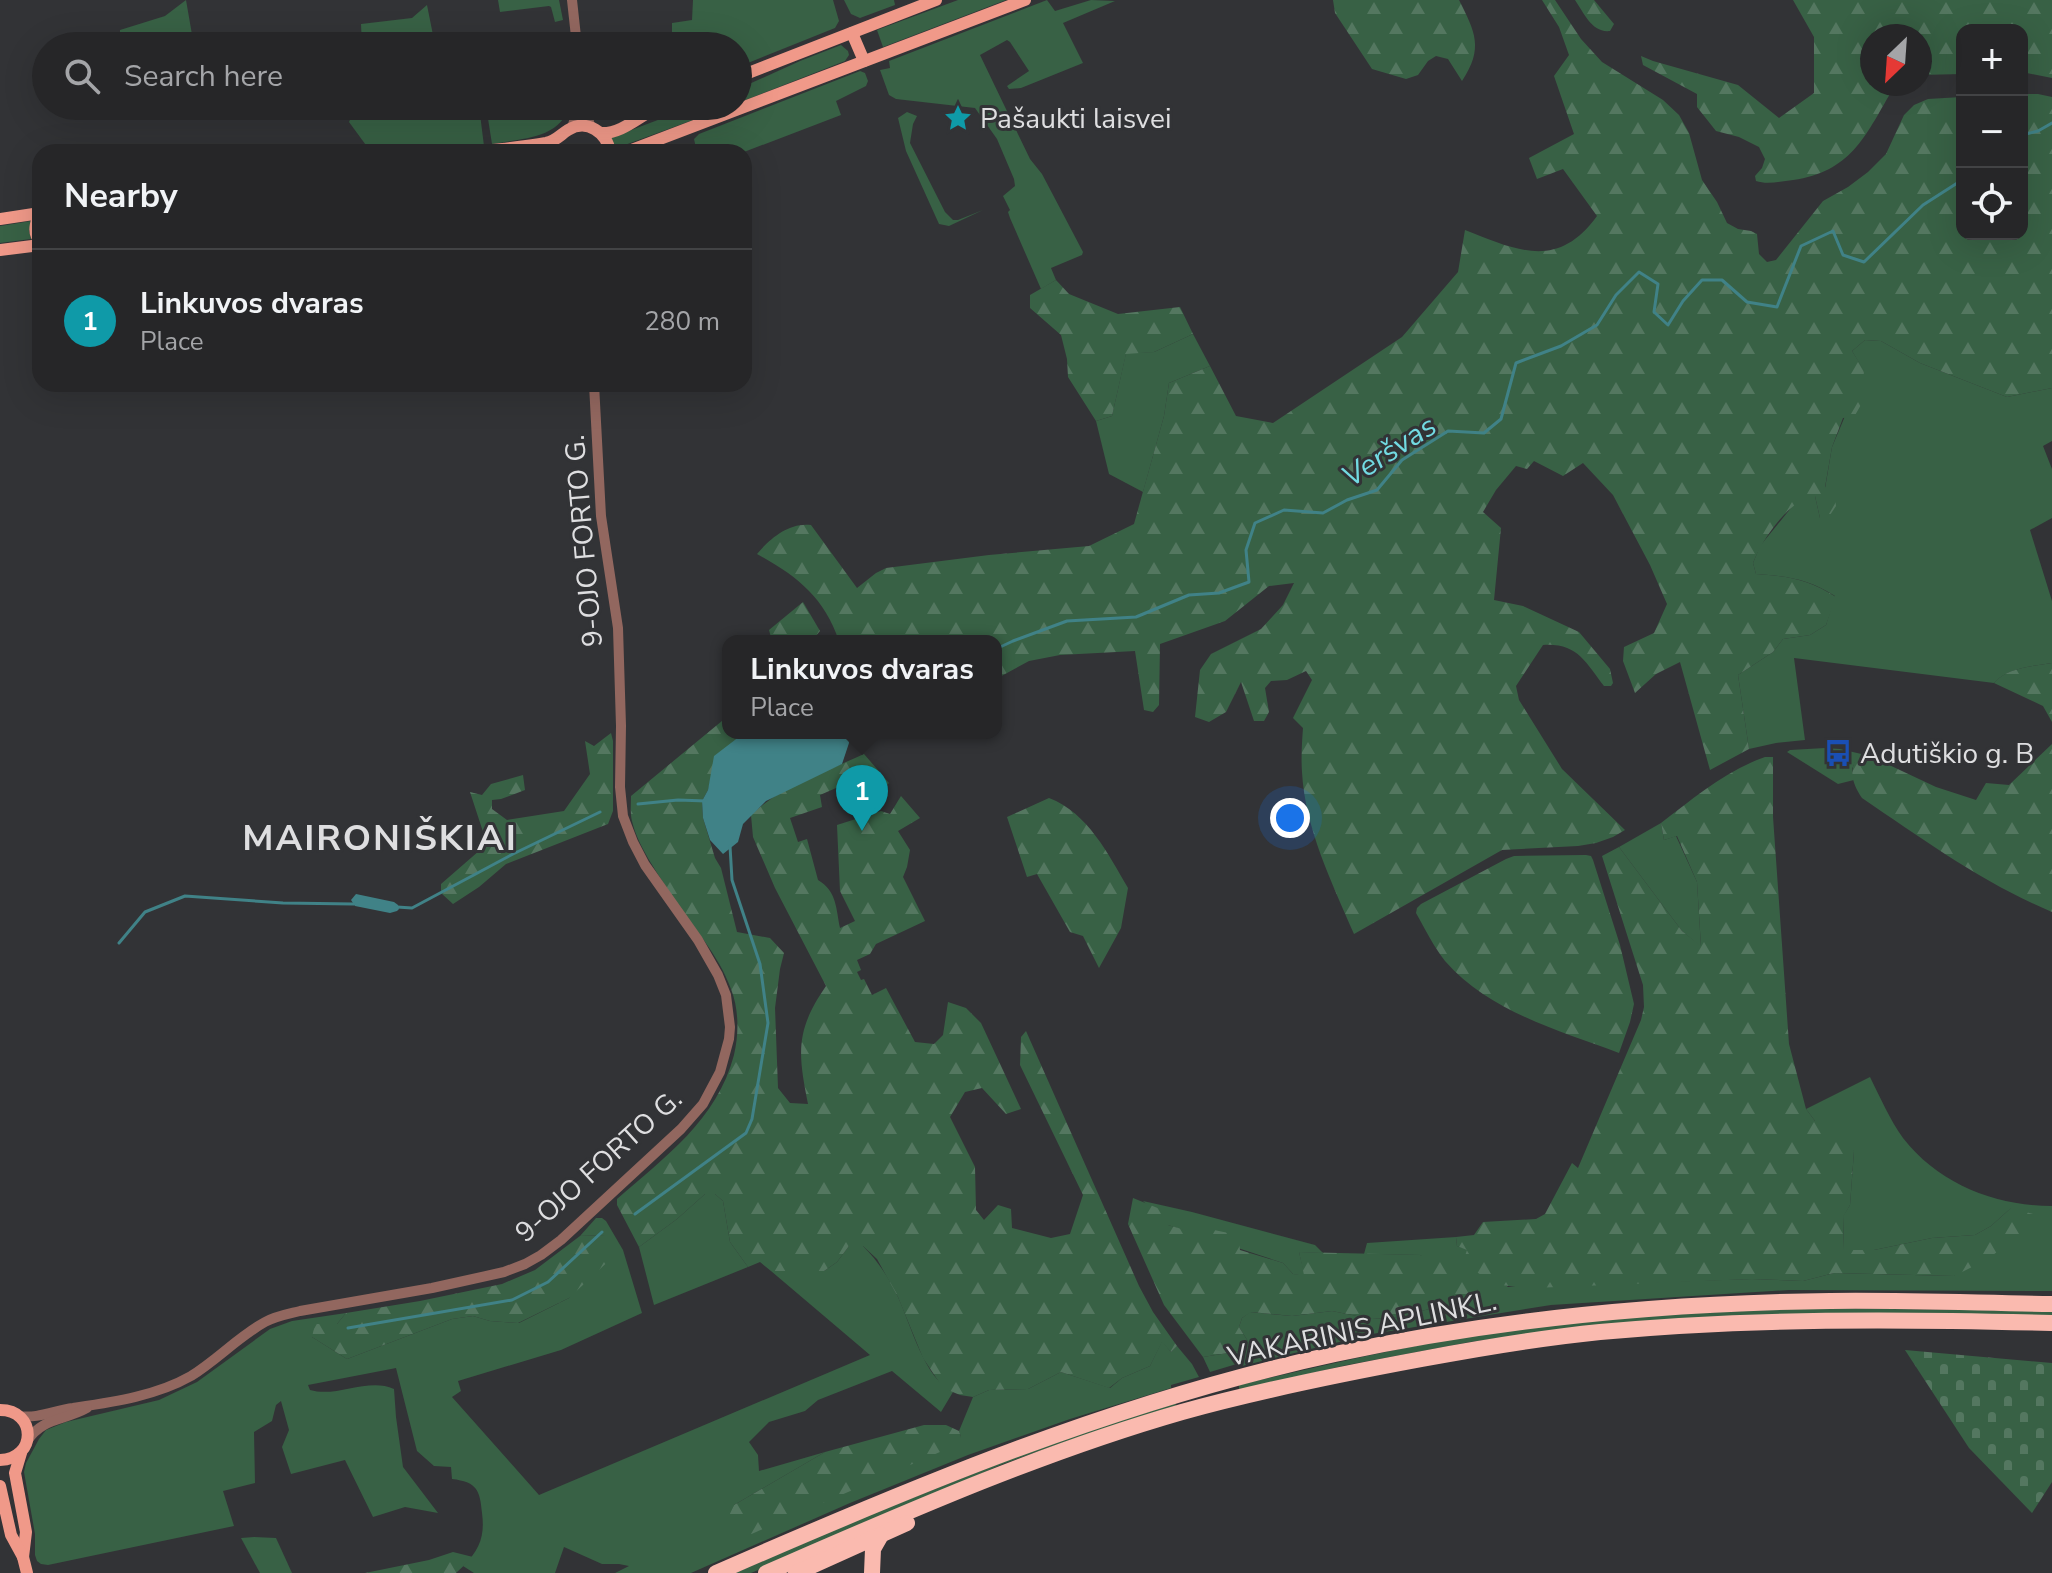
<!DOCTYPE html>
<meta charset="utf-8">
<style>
body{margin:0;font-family:"Nunito Sans",sans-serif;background:#323234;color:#f1f3f6}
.controls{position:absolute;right:24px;top:24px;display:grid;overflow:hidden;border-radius:16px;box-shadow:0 8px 32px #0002}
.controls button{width:72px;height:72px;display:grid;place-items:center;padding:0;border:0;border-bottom:2px solid #424345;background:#262628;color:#f1f3f6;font:40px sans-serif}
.compass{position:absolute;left:1860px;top:24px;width:72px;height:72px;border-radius:50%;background:#262628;box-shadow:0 8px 32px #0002;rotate:205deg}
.you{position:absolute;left:1290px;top:818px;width:28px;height:28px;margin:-20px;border:6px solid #fff;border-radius:50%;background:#1a73e8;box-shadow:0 0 0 12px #1a73e833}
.badge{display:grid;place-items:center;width:52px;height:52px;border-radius:50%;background:#a0b3fd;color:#fff;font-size:26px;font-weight:700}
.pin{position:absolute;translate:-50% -66px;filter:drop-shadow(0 2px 4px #0008)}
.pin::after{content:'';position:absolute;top:42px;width:28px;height:24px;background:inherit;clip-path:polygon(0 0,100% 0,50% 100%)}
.popup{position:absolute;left:722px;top:635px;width:280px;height:104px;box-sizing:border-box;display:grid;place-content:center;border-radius:16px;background:#262628;filter:drop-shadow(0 2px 6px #0005);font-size:26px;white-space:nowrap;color:#a4a5a8}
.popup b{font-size:30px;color:#f1f3f6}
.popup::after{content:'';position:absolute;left:50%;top:100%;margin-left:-16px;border:16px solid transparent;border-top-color:#262628}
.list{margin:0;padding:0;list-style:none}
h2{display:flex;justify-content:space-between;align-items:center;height:104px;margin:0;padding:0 32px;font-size:34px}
h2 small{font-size:26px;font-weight:400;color:#a4a5a8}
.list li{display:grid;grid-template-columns:52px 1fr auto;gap:24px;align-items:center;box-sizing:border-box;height:144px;padding:0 32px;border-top:2px solid #424345}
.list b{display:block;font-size:30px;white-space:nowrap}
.list p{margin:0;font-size:26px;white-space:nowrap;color:#a4a5a8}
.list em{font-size:26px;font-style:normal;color:#a4a5a8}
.icon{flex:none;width:44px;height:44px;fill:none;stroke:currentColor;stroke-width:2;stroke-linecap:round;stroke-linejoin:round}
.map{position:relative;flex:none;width:2052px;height:1573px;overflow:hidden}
.search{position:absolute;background:#262628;box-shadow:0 8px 32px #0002;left:32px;top:32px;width:720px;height:88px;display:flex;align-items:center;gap:20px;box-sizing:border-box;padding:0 28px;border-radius:44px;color:#a4a5a8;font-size:30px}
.panel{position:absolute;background:#262628;box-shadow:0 8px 32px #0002;left:32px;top:144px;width:720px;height:248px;border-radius:24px}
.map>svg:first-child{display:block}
</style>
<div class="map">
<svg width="2052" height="1573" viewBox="0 0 2052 1573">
<defs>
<pattern id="forest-firs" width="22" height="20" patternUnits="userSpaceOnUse" patternTransform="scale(2)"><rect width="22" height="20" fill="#386145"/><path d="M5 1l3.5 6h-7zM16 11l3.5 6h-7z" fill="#547760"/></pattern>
<pattern id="cemetery-stones" width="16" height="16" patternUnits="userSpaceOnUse" patternTransform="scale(2)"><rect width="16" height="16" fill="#386145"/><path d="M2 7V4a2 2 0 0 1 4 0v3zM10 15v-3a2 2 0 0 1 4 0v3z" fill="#547760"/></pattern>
</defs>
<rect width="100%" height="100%" fill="#323336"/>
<!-- green -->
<g fill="#386145">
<path d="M186 0 194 46H120V30L165 16Z"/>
<path d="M498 0H559L563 20 555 22 551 7 549 6 500 12Z"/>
<path d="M693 0H833L839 21 835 28 738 67V46H655L654 38 672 37V23L692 20Z"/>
<path d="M844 0H894L895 5 860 18 851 14Z"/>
<path d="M958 0H1006L883 47 877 30Z"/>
<path d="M1047 0 1055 11 1091 0 1115 1 1063 23 1083 63 1021 88 1009 89 1007 86 1029 71 1010 42 1007 40 980 55 1030 159 1042 174 1083 252 1082 255 1051 268 1056 280 1041 289 1010 218 1008 212 1010 210 1003 196 1015 186 1014 179 997 139 975 108 896 99 889 95 880 70 890 68 889 61Z"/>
<path d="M427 5 434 40 456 46H362L361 24 412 18Z"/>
<path d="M841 45 848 51 849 55 845 61 738 103V89L800 61Z"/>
<path d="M860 71 865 73 868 81 866 86 836 101 841 115 744 152H701L700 149 696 148 694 139 699 134Z"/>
<path d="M356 106H479L484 146 434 152H371L349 122Z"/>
<path d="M486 106H568C563 139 517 139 492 144Z"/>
<path d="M695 106H731L614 149 610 138Z"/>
<path d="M907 112 917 116 913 124 910 143 945 212 953 220H958L983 210 949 226 939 224 906 151 898 118Z"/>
<path d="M31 221 29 231 31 239 0 243V226Z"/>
<path d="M1193 334 1210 366 1169 383 1164 416 1143 492 1109 474 1096 421 1112 416 1126 353 1154 352Z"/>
<path d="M1865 340 1881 341 1920 363 2007 397 2052 388V441L2043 446 2052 469V518L2030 530 2052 601V663C2033 666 2007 668 1994 683L1794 658 1805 740 1776 743 1749 749 1738 675 1773 652 1783 639 1810 635 1826 625 1835 596C1809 579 1787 576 1756 574L1753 563 1760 546 1795 503 1807 496H1815L1820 518 1832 447 1864 371 1852 351Z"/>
<path d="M1825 748 1840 749 1870 756 1855 762 1852 769 1854 780 1838 784 1787 752 1790 750Z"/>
<path d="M1661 823 1664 840 1676 836 1697 882 1701 947 1682 931 1619 847Z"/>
<path d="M1870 1077C1880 1097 1890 1120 1903 1138 1939 1184 1995 1206 2052 1206V1291L1789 1290 1551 1305 1372 1334 1242 1366 1240 1363 1210 1372 1203 1357 1246 1350 1249 1343 1239 1327 1242 1318 1250 1312 1292 1316 1332 1311 1372 1319 1398 1317 1472 1298 1478 1290 1420 1255 1364 1254 1367 1243 1456 1237 1457 1246 1467 1249 1508 1287 1752 1279 1803 1281 1834 1273 1954 1276 2011 1208 1991 1226 1975 1235 1932 1238 1874 1250 1844 1251 1843 1216 1850 1205 1854 1151 1815 1121 1806 1109Z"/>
<path d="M705 1194H715L723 1201 730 1242 748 1267 654 1305 639 1247 677 1219Z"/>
<path d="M1143 1201 1192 1212 1315 1245 1323 1253 1299 1252 1305 1276 1293 1274 1283 1263 1168 1225Z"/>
<path d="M596 1218H602L606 1221 623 1250 642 1313 561 1350 458 1381 461 1391 452 1397 539 1495 870 1355 771 1271H824L837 1262 849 1246H863C878 1261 889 1278 898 1297 911 1325 924 1378 953 1392L941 1412 892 1371 818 1400 805 1411 769 1422 749 1442 758 1455 759 1471 825 1452 734 1505 961 1437 959 1431 973 1397 989 1390 1028 1389 1061 1372 1110 1388 1122 1378 1150 1366 1162 1341 1171 1352 1177 1346 1192 1364 1199 1377 1171 1385V1388L1070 1419 968 1455 850 1503 691 1573H615L629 1566 619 1564H602L564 1547 555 1573H474L463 1566C480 1550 485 1535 482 1513 480 1490 477 1482 452 1479L451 1467 434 1466 417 1451 396 1368 391 1369 308 1385 310 1390C337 1398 368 1377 394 1389L396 1417 403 1467 438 1513 405 1507 373 1517 345 1460 291 1474 282 1447 289 1430 281 1401 276 1405 272 1421 254 1432 255 1483 223 1491 234 1526 48 1565 41 1564 37 1561 35 1555V1534L24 1472 26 1463 39 1439 46 1430 66 1422 159 1400 197 1382 270 1329 292 1321 346 1313 337 1324 312 1337 347 1359 452 1319 473 1316 490 1321 519 1323 569 1298 605 1235 580 1236Z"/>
<path d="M1808 1308 2052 1311V1317L1587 1326 1470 1342 1347 1365 1239 1390V1385C1354 1358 1470 1331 1588 1320 1661 1313 1735 1312 1808 1308Z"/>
<path d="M1175 1403 1177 1407 1070 1440 1003 1464 751 1573H735L859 1519 1069 1436Z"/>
<path d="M254 1537 276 1538 292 1573H260L241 1538Z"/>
</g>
<!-- forest -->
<g fill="url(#forest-firs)">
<path d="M1333 0H1459C1475 32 1484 48 1462 81L1448 59 1436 56 1428 61 1418 75 1406 79 1372 69 1335 13Z"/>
<path d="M1542 0H1555L1581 39 1602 62 1663 100 1679 115 1689 133 1702 180 1717 202 1727 223 1738 229 1751 231 1757 234 1759 254 1767 262 1776 260 1823 201 1848 187 1868 172 1886 154 1904 115 1914 105 1928 99 1962 97V234H2022V94H2038L2052 97V388L2007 397 1920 363 1881 341 1865 340 1852 351 1864 370 1862 403 1854 417 1843 418 1832 447 1825 487 1834 491 1836 506 1828 518H1820L1815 496C1790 498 1761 541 1753 563L1756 574C1787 576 1809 579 1836 597L1826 625 1810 635 1783 639 1773 652 1738 675 1749 749 1710 770 1680 662 1656 674 1635 693 1623 661 1624 647 1654 633 1667 604 1650 565 1613 495 1583 463 1563 476 1534 461 1527 469 1516 466 1496 490 1483 512 1501 528 1494 600 1523 606 1579 632 1610 669 1613 683 1611 686H1604C1585 662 1578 643 1543 645L1516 686 1519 700 1562 769 1625 830 1613 837 1596 843 1578 846 1502 850 1354 934C1332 883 1305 828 1302 772 1301 757 1302 742 1303 728L1293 718 1312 680 1306 671 1287 680 1271 681 1265 688 1269 712 1264 721H1254L1241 682 1226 712 1209 722 1195 717 1200 670 1211 654 1261 629 1283 605 1294 583 1269 586 1225 621 1160 644 1159 705 1153 712 1144 710 1135 651 1060 655 1029 661 996 679V641H839C824 597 797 576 757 554 770 538 790 522 811 525L857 588 876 573 886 568 989 555 1089 546 1134 524 1164 416 1169 383 1210 366 1236 416 1273 423 1402 337 1458 272 1465 230C1518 251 1558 270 1597 216L1563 169 1537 179 1529 158 1574 134 1554 76 1569 55 1559 27Z"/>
<path d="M1575 0H1594L1614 24 1610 31C1592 33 1584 13 1575 0Z"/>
<path d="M1793 0H2052V78L2022 72V30H1962V74L1920 75V36H1872V84H1898L1891 92C1865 137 1850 172 1793 180 1781 181 1768 185 1756 181L1755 176 1762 168 1765 159 1759 147 1739 137 1716 131 1697 107V94L1643 65 1641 56 1653 61 1738 85 1779 118 1814 93V37Z"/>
<path d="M1056 280 1069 294 1118 314 1180 307 1193 334 1154 352 1126 354 1112 416 1096 421 1068 377 1067 359 1061 335 1030 308V295Z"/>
<path d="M803 602 820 631 812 641H772L769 630Z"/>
<path d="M2052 663V722L2043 706 1994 683C2006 668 2033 666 2052 663Z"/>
<path d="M728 716V733H744L736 741 712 774 708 790 702 801 703 818 715 858 721 868 737 932 770 938 784 953 780 969 775 1008 778 1088 790 1103 808 1104C798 1053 795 1031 826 986L775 888 753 837 751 815C782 785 826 772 864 754L889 783 883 789 847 792 843 785 820 795 822 807 790 818 798 842 807 839 818 880C837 891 836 909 840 928L855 921 840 891 837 825 881 811 890 814 901 796 920 818 898 831 910 850 907 867 903 877 925 921 876 944 870 954 857 960 861 970 857 972 861 980 864 979 872 995 886 988 915 1042 934 1044 943 1035 948 1002 966 1008 981 1023 1021 1109 1006 1114 982 1088 965 1092 950 1117 975 1167 976 1210 984 1220 998 1205 1011 1209 1012 1228 1051 1238 1070 1234 1083 1195 1020 1065 1021 1037 1026 1031 1139 1286 1153 1312 1177 1346 1171 1352 1162 1342 1150 1366 1122 1378 1109 1388 1061 1372 1028 1389 989 1390 973 1397 960 1395 943 1388 923 1358 898 1297 877 1259 863 1246H849L837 1262 824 1271H771L760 1262 748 1267 730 1242 723 1201 715 1194H705L677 1219 639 1247 617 1205V1199C665 1157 717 1120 734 1055 739 1034 739 1009 731 989 719 955 692 926 672 896 658 873 638 847 632 821 630 813 631 804 631 796Z"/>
<path d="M611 733 613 741V811L608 824 506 864 479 887 453 904 441 893V884L487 844 470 792 482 795 491 784 523 775 525 790 501 799 492 800V809L507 820 564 811 590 774 585 741 594 746Z"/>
<path d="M2052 744V912C1983 883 1924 840 1862 798 1854 786 1849 774 1855 761L1870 756 1936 787 1976 800 1986 783 2009 785Z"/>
<path d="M1765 757H1773V817L1789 1044 1806 1109 1815 1121 1840 1114 1854 1151 1850 1205 1843 1217 1844 1250H1874L1932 1238 1975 1235 1991 1226 2011 1208 2040 1216 2034 1225 1986 1260 1954 1276 1834 1273 1803 1281 1752 1279 1533 1288C1500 1287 1492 1284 1466 1264L1465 1256 1467 1250 1457 1246 1456 1237 1474 1235 1483 1222 1536 1219 1545 1214 1572 1163 1578 1168 1641 1020 1644 1007 1643 985 1602 856 1619 847 1682 931 1701 946 1697 882 1677 836 1664 840 1661 823C1694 798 1725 771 1765 757Z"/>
<path d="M1049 798C1088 813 1108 854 1128 888L1121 928 1099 968 1083 936 1070 932 1037 874 1027 877 1007 817Z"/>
<path d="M1586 855 1591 856 1593 860 1620 945 1634 1004 1630 1022 1619 1053C1558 1030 1490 1012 1445 961 1434 947 1425 929 1416 913L1417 908 1421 904 1506 859 1514 856Z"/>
<path d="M1133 1198 1160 1209 1167 1215 1168 1225 1206 1236 1214 1230 1238 1235 1240 1250 1283 1263 1293 1274 1304 1275 1299 1252 1420 1255 1449 1265 1469 1279 1478 1290 1472 1298 1398 1317 1372 1319 1332 1311 1292 1316 1251 1312 1242 1318 1239 1327 1249 1343 1246 1350 1203 1357 1164 1305 1128 1224Z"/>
<path d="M605 1235 616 1254 569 1298 518 1323 490 1321 473 1316 452 1319 347 1359 312 1337 315 1324H337L346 1313 420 1301 502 1284 535 1270 580 1236Z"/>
<path d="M924 1425H946L959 1431 961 1437 956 1445 747 1536C737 1533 732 1528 728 1518L734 1505 825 1452Z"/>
<path d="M453 1552 473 1557 456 1573H365L429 1560Z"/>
</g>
<!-- cemetery -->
<path fill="url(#cemetery-stones)" d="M1905 1350 2052 1363V1482L2032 1513 1969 1448Z"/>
<!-- water -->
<g fill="#408287">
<path d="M744 733H848L849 743 842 764 766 801 743 824 738 842 723 854 710 840 703 818 702 801 708 790 714 756Z"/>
<path d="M356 894 394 902 398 905 399 909 397 911 390 913 355 906 351 900Z"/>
</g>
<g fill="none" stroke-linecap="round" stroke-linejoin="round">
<!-- stream -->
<g stroke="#408287" stroke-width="3">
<path d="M2022 135 2038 131 2052 123"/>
<path d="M996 649 1013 641 1067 621 1136 617 1189 595 1219 593 1249 582 1246 550 1255 523 1284 510 1323 513 1347 500 1377 490 1402 460 1448 431 1484 433 1501 419 1516 363 1561 346 1597 325 1616 295 1639 272 1658 284 1654 312 1668 325 1683 301 1702 280H1722L1747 302 1777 307 1801 246 1833 231 1843 255 1864 262 1923 205 1962 180"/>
<path d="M638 804 678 800 706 801"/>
<path d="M397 907 412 908 513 854 600 812"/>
<path d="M119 943 145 912 185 896 283 903 354 904"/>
<path d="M635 1214 746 1133 752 1119 768 1023 760 964 732 880 730 846"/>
<path d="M348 1328 512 1300 548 1282 602 1232"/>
</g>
<!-- minor -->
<g stroke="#92675f" stroke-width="10">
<path d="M572 0 577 46"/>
<path d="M586 106 590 127"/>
<path d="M606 106C621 114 634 111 651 109"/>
<path d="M572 128 575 118V106"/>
<path d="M19 1416C38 1419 55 1410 73 1408 113 1402 156 1396 191 1376 217 1360 238 1337 265 1322 276 1316 288 1314 300 1311L432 1288 504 1272 525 1264 541 1255 561 1240 681 1129 703 1104 720 1072 729 1039 730 1027 726 995 718 975 698 940 645 865 633 842 623 816 620 787 621 726 618 628 601 516 594 384"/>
<path d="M27 1441C43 1417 64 1421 87 1408"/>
</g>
<!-- major -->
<g stroke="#f09989" stroke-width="12">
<path d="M852 33 864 61"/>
<path d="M738 77 936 0"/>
<path d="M601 133C623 134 641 114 661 106"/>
<path d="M477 152C500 149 523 147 546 143 556 141 560 135 568 130 587 118 607 133 610 152"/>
<path d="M626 152 1025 0"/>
<path d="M39 213C36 224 32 232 40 241"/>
<path d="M0 219 40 213"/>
<path d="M0 250 40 245"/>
<path d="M0 1410C37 1410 37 1459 0 1460"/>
<path d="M21 1453 15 1473 26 1532 23 1557"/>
<path d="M0 1486 11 1535 23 1557 27 1573"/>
</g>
<!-- highway -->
<g stroke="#fabaaf" stroke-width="16">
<path d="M716 1573C917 1485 1120 1400 1335 1354 1498 1319 1665 1303 1830 1301 1904 1300 1978 1303 2052 1304"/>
<path d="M766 1573C902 1514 1039 1453 1182 1412 1261 1390 1341 1374 1422 1359 1481 1348 1540 1338 1600 1332 1750 1318 1901 1319 2052 1323"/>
<path d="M796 1573 907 1523"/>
<path d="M872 1573 873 1549 881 1535"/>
</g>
</g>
<!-- icons -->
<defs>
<g id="sight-bare" transform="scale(2.16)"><path d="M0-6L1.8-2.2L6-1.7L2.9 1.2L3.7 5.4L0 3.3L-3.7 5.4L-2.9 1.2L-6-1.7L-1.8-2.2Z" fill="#0f9aa8" stroke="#323336" stroke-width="2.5" paint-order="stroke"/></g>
<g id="bus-bare" transform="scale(2.16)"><path d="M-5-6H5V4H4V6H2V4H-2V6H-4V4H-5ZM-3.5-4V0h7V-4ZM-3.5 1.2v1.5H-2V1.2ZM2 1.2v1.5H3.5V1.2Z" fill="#1a4fb4" stroke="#323336" stroke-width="2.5" paint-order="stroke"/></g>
</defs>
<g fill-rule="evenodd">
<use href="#sight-bare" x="958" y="118"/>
<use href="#bus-bare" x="1838" y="753"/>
</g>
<g text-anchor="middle" stroke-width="6" stroke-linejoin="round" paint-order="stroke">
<!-- poi labels -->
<g font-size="28" fill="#dedee0" stroke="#323336" text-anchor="start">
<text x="980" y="128">Pašaukti laisvei</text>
<text x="1860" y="763">Adutiškio g. B</text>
</g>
<!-- street labels -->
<g font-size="28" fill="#dedee0" stroke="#323336">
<text transform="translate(583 541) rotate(-95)" y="10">9-OJO FORTO G.</text>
<text transform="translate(598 1165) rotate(-42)" y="10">9-OJO FORTO G.</text>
<text transform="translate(1362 1328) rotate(-12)" y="10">VAKARINIS APLINKL.</text>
</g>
<!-- water labels -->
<g font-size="30" font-style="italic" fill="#72dae2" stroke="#323336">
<text transform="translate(1389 451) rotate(-33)" y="10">Veršvas</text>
</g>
<!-- district labels -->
<g font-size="36" font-weight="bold" letter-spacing="2" fill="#dedee0" stroke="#323336">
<text x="380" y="850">MAIRONIŠKIAI</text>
</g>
</g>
</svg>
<div class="controls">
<button>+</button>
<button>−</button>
<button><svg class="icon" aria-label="locate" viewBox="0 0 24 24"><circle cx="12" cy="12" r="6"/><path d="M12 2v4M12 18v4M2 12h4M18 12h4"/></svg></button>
</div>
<svg class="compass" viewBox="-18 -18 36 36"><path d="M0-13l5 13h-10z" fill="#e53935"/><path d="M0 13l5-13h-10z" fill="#a4a5a8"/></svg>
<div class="you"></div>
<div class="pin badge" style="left:862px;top:831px;background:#0f9aa8">1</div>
<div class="popup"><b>Linkuvos dvaras</b>Place</div>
<div class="search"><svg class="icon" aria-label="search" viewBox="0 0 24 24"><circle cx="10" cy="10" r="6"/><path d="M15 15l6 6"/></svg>Search here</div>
<section class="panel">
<h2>Nearby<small></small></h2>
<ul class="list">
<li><span class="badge" style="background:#0f9aa8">1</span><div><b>Linkuvos dvaras</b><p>Place</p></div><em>280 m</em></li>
</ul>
</section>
</div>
